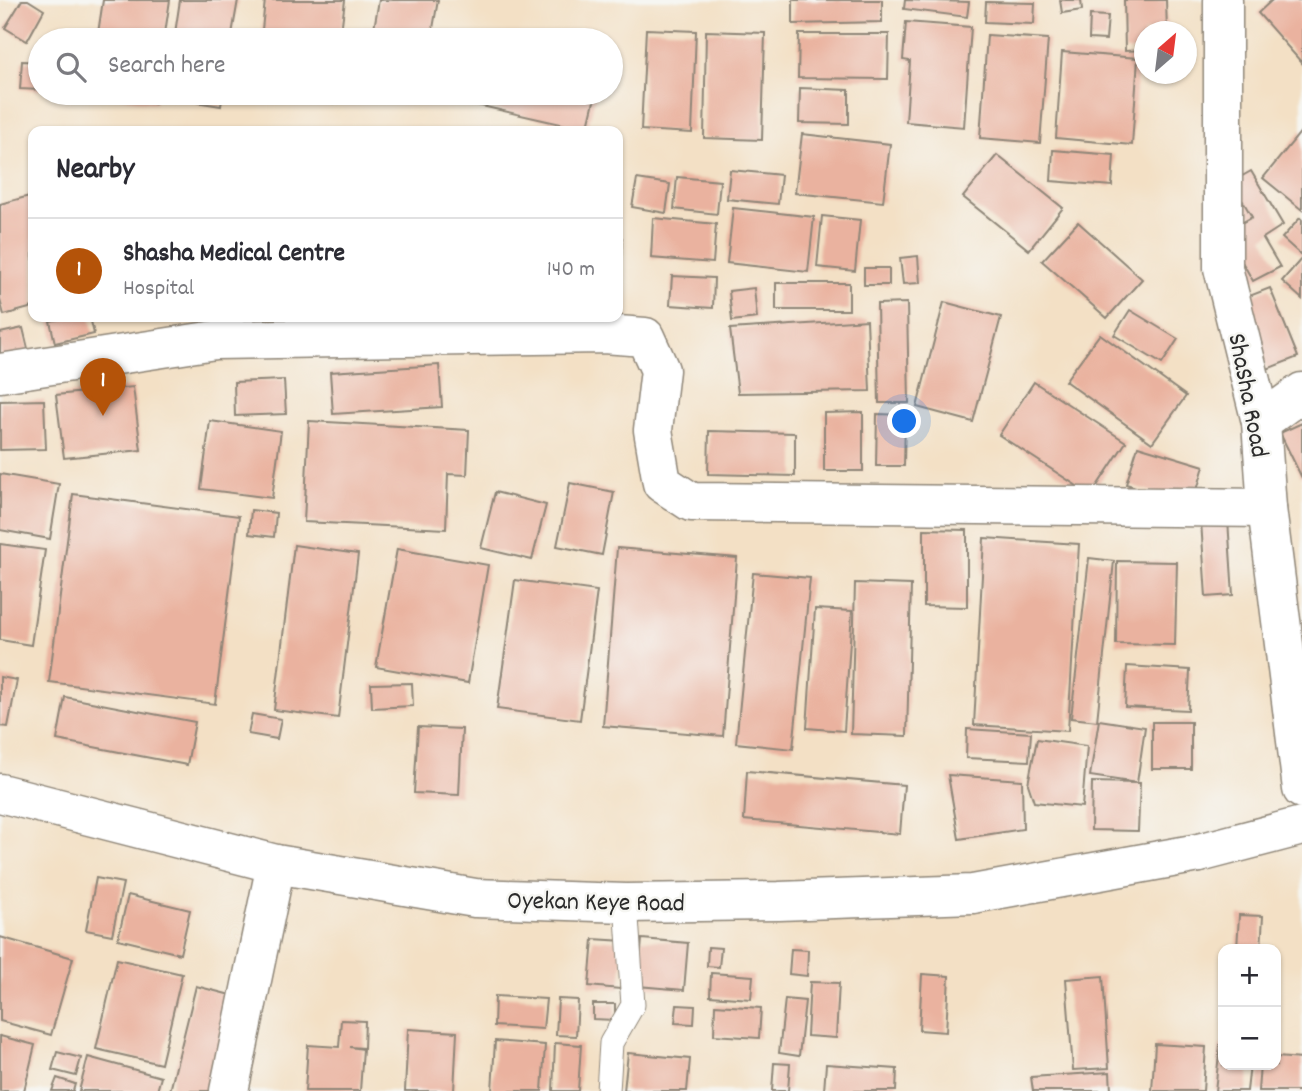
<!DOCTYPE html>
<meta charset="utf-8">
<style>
body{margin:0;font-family:Dekko,sans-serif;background:#f2f2f3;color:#2b2b33}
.controls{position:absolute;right:21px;bottom:21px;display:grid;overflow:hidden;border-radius:14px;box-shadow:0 2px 5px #0004}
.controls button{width:63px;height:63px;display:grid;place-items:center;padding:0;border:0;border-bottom:2px solid #e1e1e2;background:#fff;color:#2b2b33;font:35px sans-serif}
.compass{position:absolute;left:1134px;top:21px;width:63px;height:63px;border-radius:50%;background:#fff;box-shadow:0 2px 5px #0004;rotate:28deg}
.you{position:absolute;left:905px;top:422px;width:24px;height:24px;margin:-18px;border:5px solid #fff;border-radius:50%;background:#1a73e8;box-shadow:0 0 0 10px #1a73e833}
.badge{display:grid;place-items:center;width:46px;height:46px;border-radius:50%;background:#b45309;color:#fff;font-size:23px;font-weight:700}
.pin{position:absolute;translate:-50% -58px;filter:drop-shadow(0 2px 4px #0008)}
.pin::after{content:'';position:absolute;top:37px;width:24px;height:21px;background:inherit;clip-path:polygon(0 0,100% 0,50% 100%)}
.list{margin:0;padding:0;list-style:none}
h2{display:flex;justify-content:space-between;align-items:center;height:91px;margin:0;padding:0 28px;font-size:30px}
h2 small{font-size:23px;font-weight:400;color:#7c7c81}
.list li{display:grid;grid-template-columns:46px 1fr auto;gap:21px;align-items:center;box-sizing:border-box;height:105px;padding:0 28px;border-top:2px solid #e1e1e2}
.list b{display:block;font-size:26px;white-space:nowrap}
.list p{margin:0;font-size:23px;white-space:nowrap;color:#7c7c81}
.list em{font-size:23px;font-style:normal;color:#7c7c81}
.icon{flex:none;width:38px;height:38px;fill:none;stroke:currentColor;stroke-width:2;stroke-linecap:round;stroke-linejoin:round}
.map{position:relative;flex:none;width:1302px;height:1091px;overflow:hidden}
.search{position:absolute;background:#fff;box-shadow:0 2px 5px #0004;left:28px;top:28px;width:595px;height:77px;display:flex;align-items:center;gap:18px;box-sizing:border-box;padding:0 24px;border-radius:38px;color:#7c7c81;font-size:26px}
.panel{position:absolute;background:#fff;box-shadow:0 2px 5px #0004;left:28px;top:126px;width:595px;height:196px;border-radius:14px}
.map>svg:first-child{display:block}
</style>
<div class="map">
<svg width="1302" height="1091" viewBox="0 0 1302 1091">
<rect width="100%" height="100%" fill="#f6f6f2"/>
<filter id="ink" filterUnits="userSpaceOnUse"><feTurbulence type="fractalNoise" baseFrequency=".0143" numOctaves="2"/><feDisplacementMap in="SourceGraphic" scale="14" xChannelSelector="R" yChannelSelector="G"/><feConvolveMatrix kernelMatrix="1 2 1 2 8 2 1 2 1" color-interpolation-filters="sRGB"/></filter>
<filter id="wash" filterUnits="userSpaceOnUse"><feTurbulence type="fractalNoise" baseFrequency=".00686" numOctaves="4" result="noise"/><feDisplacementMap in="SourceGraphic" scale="28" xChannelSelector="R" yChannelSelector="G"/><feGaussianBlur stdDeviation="1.57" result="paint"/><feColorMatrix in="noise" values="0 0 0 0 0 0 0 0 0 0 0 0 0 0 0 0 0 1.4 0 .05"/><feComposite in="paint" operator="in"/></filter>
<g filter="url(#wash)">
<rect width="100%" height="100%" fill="#f3e0c5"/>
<g id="blocks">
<!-- building -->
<g fill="#eab29f">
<path d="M22 0H28L44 10 27 41 5 28Z"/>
<path d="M103 0H170L164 40H97Z"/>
<path d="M180 0H238L231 40H174Z"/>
<path d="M265 0H345L340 40H261Z"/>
<path d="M379 0H438L431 40H372Z"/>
<path d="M793 0H882V22L793 24Z"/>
<path d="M905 0 969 2 967 17 904 9Z"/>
<path d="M1060 0H1081L1082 10 1062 13Z"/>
<path d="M1124 0H1166L1167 32H1144V50L1125 51Z"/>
<path d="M1272 0H1302V63L1258 13Z"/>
<path d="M986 2 1035 3 1034 24 985 22Z"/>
<path d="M1090 15 1108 16 1106 40 1089 39Z"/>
<path d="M906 22 971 27 964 127 906 122 910 61 903 60Z"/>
<path d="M646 29 696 31 692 133 641 130Z"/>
<path d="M706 31 765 33 762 140 704 138Z"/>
<path d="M799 34H889L888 79 798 78Z"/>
<path d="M987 35 1048 39 1040 143 980 138Z"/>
<path d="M1062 52 1138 58 1132 145 1056 138Z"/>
<path d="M22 61 40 62V90L20 89Z"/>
<path d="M800 88 849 90V124L799 123Z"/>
<path d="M96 93H156L155 103Z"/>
<path d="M165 93H223L221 106 165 97Z"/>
<path d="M260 93H334L333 103Z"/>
<path d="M443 93H596L587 130 442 97Z"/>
<path d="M1302 130V210L1263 178Z"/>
<path d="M802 134 890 144 883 202 795 193Z"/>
<path d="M1053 150 1114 155 1112 186 1051 181Z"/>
<path d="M997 155 1063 208 1029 250 963 197Z"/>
<path d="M730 170 781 175 778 204 727 199Z"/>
<path d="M1251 171 1283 225 1263 238 1280 267 1253 281 1225 232 1252 217 1232 182Z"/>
<path d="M677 177 720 181 717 214 674 209Z"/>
<path d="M637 179 670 184 666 213 632 207Z"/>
<path d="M33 195V307L4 315 0 300V204Z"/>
<path d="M733 208 814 217 808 272 727 263Z"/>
<path d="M822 216 860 220 855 271 817 267Z"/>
<path d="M653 218 716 224 713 263 651 258Z"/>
<path d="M1300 218 1302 220V256L1282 238Z"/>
<path d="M1078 222 1142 279 1107 318 1042 261Z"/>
<path d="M618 238H622L620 278H618Z"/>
<path d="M918 256 920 283 903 284 900 258Z"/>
<path d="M1302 258V299L1282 281Z"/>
<rect x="864" y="268" width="25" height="17"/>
<path d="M672 276 714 278 713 308 670 305Z"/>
<rect x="776" y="283" width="73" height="27"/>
<path d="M754 288 757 318 732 321 729 291Z"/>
<path d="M1270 288 1298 357 1267 369 1239 300Z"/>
<path d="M944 302 1001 317 973 422 917 407Z"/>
<path d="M907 303 909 403H879L877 304Z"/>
<path d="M1130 310 1178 339 1162 364 1114 335Z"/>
<path d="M69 317H90L94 334 55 343 50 321Z"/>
<path d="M867 320 870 391 738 393 730 329Z"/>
<path d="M23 328 30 357 0 364V333Z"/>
<path d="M1100 334 1186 396 1152 443 1065 381Z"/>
<path d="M439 365 442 407 333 414 330 372Z"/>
<path d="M284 380 286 414 235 416 234 382Z"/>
<path d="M1034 382 1126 442 1091 495 999 435Z"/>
<path d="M133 387 141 450 64 458 56 395Z"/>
<path d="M44 400 46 449 0 450V401Z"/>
<path d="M863 412V471H824V413Z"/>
<path d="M877 414 905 415 904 466H876Z"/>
<path d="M210 421 281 431 272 498 201 489Z"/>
<path d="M309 421 469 430 467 475 448 474 446 529 304 522Z"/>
<path d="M1302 423V478L1280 433Z"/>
<path d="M709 431 795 433V476L708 474Z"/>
<path d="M1138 446 1204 466 1193 504 1126 484Z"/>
<path d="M0 474 59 484 50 539 0 530Z"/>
<path d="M570 483 614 492 602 555 557 546Z"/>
<path d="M495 492 546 505 532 560 481 548Z"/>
<path d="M73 494 239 516 215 704 49 682Z"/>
<path d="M251 510 276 513 274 537 249 534Z"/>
<path d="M1228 520 1233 595 1206 597 1201 521Z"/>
<path d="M924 529 967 530V607L924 606Z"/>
<path d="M984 538 1079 544 1068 731 974 725Z"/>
<path d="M0 544 45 550 31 645 0 640Z"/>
<path d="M294 545 358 554 338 718 274 710Z"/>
<path d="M617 548 737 558 723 736 603 726Z"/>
<path d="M397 549 488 565 468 683 376 667Z"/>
<path d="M1089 558 1114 561 1097 721 1071 718Z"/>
<path d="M1117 561 1177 562 1175 645 1116 644Z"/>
<path d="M753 573 810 578 793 749 736 743Z"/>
<path d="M515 580 597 591 580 720 497 709Z"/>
<path d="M855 583 911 585 907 736 851 734Z"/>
<path d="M815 609 852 611 844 731 807 728Z"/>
<path d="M1127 666 1190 670 1188 710 1125 707Z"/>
<path d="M0 677 17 680 8 727 0 726Z"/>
<path d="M412 683 413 706 372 708 371 684Z"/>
<path d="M65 697 195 722 187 765 57 740Z"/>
<path d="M252 714 281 719 277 739 248 734Z"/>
<path d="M1099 720 1145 727 1137 783H1140L1138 831 1091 830 1092 782 1137 783 1090 776Z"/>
<rect x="1152" y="722" width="39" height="47"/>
<path d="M418 727 462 729 459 795 414 793Z"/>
<path d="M967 729 1031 733 1029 761 966 758Z"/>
<path d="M1037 739 1087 746 1082 807 1034 802 1028 784Z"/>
<path d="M747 771 904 785 900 834 744 820Z"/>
<path d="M948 775 1022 780 1023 829 959 839Z"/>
<path d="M96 878 123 883 112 935 86 930Z"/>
<path d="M128 895 190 910 180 954 118 939Z"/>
<path d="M1239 915 1263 916 1261 949H1237Z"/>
<path d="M0 937 73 958 51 1035 0 1021Z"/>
<path d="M593 939 624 941 620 989 589 986Z"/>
<path d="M642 939 688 943 684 990 638 986Z"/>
<path d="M708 947 721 948 719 967 707 966Z"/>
<path d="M791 949 808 950 807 976 789 974Z"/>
<path d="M117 959 182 974 161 1064 96 1049Z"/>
<path d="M711 973 753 976 751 999 710 996Z"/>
<path d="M922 974 949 976 946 1032 919 1030Z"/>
<path d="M1103 976 1109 1068 1073 1070 1066 979Z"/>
<path d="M810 982 839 983 836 1038 807 1036Z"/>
<path d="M196 986 246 999 224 1091H170Z"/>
<path d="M495 996 546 999 543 1029 494 1026Z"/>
<path d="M558 999 578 1000 576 1036 556 1035Z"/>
<path d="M785 999 805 1001 799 1056 779 1053Z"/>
<path d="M593 1004H615V1020L593 1019Z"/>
<path d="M677 1005 695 1006 694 1024 675 1023Z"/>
<path d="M715 1005 761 1008 759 1038 714 1035Z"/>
<path d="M341 1020 365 1021 364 1048 350 1047 363 1049 360 1091H305L308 1045 339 1047Z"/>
<path d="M408 1029 457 1032 454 1091H405Z"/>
<path d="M0 1036 35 1045 24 1091H0Z"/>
<path d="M495 1041 545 1045 542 1091H492Z"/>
<path d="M555 1043 581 1045 578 1091H553Z"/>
<path d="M1155 1044 1206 1047 1203 1091H1152Z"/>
<path d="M1220 1045H1223V1065H1250L1247 1091H1215Z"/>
<path d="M57 1052 81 1058 76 1076 52 1070Z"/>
<path d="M628 1053 690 1059 687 1091H624Z"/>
<path d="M88 1057 161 1077 157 1091H79Z"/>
<path d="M1276 1057 1302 1059V1091H1258L1260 1065H1276Z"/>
<path d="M774 1063 790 1064 788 1091H772Z"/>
<path d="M826 1064 897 1069 896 1091H824Z"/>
<path d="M1110 1072 1111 1091H1033L1031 1077Z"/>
<path d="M57 1078 75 1084 73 1091H52Z"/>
</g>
</g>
</g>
<g filter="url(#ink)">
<use href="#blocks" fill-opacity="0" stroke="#8f8678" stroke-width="2"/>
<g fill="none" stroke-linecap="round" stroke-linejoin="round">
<!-- service casing -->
<g stroke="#8f8678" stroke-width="25">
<path id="service" d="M608 1091 611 1043 633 1005 626 903"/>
</g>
<!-- minor casing -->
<g stroke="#8f8678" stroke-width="41">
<g id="minor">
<path d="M0 373 215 340 604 334 645 337 660 370 653 430 662 483 691 502 1267 508"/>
<path d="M1261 422 1302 392"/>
<path d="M0 793 276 864 475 898 626 903 779 901 973 894 1199 853"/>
<path d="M229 1091 276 864"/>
</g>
</g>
<!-- tertiary casing -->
<g stroke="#8f8678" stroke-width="41">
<g id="tertiary">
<path d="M1223 0V268L1261 422 1267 508 1302 789"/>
<path d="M1199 853 1302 826"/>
</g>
</g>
<!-- service -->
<use href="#service" stroke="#fff" stroke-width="23"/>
<!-- minor -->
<use href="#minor" stroke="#fff" stroke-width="38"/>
<!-- tertiary -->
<use href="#tertiary" stroke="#fff" stroke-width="38"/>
</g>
</g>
<g text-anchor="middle" stroke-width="5" stroke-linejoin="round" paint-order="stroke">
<!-- street labels -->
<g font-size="26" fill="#2b2b2b" stroke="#f6f6f2">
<text transform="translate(1250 395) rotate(79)" y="9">ShaSha Road</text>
<text transform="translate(596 900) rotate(1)" y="9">Oyekan Keye Road</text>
</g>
</g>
</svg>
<div class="controls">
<button>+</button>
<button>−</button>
</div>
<svg class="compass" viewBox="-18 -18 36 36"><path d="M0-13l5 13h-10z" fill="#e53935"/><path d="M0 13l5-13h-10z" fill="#7c7c81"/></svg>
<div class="you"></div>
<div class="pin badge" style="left:103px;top:416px">1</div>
<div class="search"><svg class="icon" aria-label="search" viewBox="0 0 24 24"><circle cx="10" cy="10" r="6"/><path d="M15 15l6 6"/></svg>Search here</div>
<section class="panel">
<h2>Nearby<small></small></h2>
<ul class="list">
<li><span class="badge">1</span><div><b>Shasha Medical Centre</b><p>Hospital</p></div><em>140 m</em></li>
</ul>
</section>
</div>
